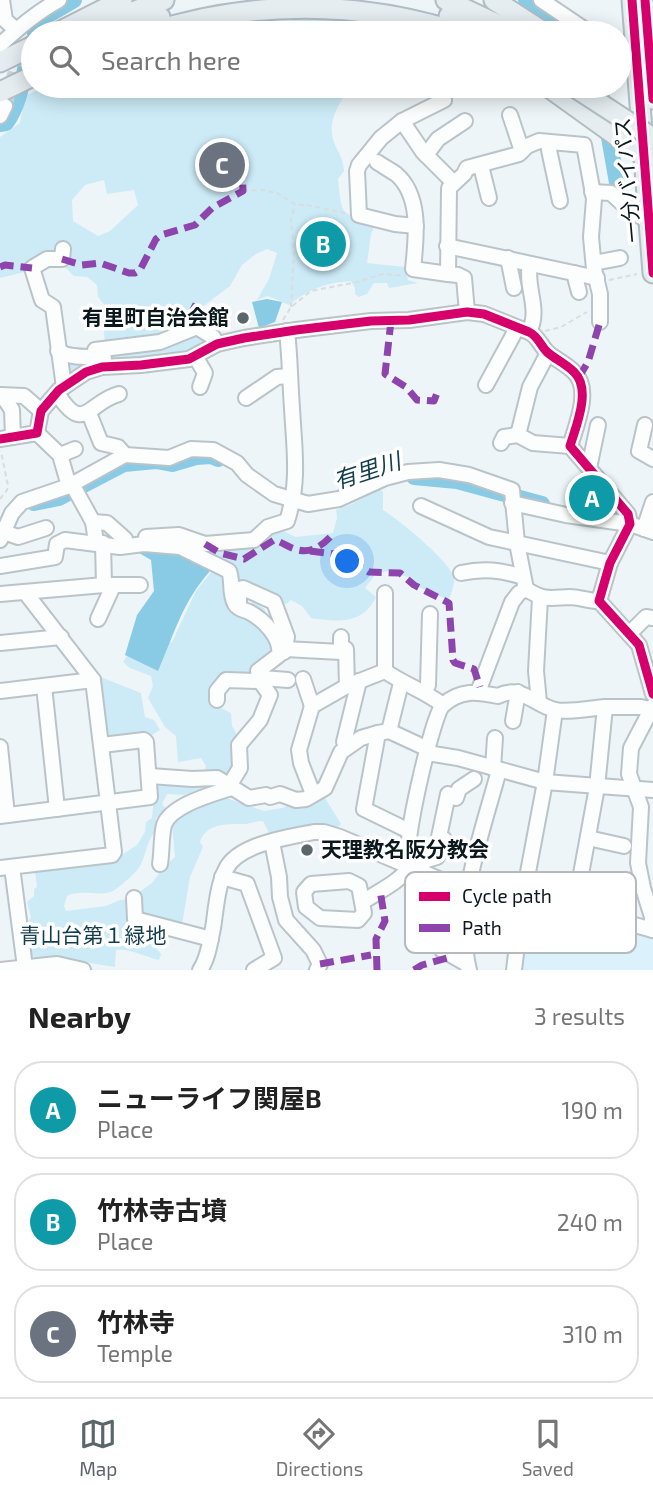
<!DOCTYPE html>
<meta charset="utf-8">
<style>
body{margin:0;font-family:"Exo 2","Noto Sans JP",sans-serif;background:#f6f6f6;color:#222}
.you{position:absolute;left:348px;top:562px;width:24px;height:24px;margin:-18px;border:5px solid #fff;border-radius:50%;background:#1a73e8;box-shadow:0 0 0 10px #1a73e833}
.badge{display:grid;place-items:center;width:46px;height:46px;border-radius:50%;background:#5a666a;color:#fff;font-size:23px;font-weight:700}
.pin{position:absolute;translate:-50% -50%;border:4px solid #fff;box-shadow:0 2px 7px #0006}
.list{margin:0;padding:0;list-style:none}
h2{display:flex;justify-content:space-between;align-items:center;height:91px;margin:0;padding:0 28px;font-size:30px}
h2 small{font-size:23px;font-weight:400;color:#767676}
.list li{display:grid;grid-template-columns:46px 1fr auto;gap:21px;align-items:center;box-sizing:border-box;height:98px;margin:0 14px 14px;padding:0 14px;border:2px solid #e0e0e0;border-radius:28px}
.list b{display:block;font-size:26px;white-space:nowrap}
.list p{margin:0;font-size:23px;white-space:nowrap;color:#767676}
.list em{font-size:23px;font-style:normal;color:#767676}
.icon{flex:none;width:38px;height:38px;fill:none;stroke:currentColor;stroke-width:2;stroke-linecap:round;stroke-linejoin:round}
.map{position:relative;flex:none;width:653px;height:970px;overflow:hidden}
.search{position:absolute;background:#fff;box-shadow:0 4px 18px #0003;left:21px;right:21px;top:21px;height:77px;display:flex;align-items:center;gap:18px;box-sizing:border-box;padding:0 24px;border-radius:38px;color:#767676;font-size:26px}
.sheet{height:427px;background:#fff}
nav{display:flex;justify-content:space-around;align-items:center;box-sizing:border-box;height:98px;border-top:2px solid #e0e0e0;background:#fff;font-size:19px;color:#767676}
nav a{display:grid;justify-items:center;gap:4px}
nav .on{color:#5a666a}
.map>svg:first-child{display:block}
</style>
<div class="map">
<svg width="653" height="970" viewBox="0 0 653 970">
<rect width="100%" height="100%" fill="#eef5f8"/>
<!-- built -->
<path fill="#dbf2fc" d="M527 912 621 927 650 936 653 938V970H517Z"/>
<!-- green -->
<g fill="#ccebf7" fill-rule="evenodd">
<path d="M295 8 440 33H290Z"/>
<path d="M45 86H365L346 92C338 107 328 121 333 139 337 152 343 156 344 171L338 179C342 218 340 212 376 223L371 234 367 263 405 267 408 280 418 283 389 288 387 283H374L367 294 359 297 355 294V288L351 281C325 283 309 289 289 305L268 296 257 300 269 279 277 253 267 249 256 254 242 265 230 286 201 308 200 331 212 343 190 354 68 381 67 359 105 346 103 316 106 307 98 297 97 285 87 277 74 276 61 263 0 278V137L20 123 25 96ZM104 180 107 194 134 190 138 205 110 231 98 236 73 221 72 200 85 185Z"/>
<path d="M380 489 383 492V510C397 518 453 564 454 578 455 585 451 593 449 600L416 586 408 577 387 571 375 575 365 588 376 597C363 625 337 622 311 618L302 606 291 600 286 604 239 588 248 609 253 601H257L265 610 266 616 278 623 281 644C265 661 251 681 227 678L217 706 231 713 232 726 240 740 236 772 224 778 204 772 206 766 201 758 178 762 176 736 165 727 148 698 153 686 151 676 130 668 123 662 127 656 172 642 196 591 212 571 204 562V548C212 548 216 552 225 551L273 531H283L296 537 333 533 337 518 336 510 350 505Z"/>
<path d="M98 676 141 693 145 717 154 720 160 730 150 736 108 741 105 738Z"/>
<path d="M160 782 209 783 208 786 184 795 167 794 162 804 166 809 156 818V831C147 839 146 855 140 866 136 873 123 884 116 889 102 899 83 888 67 896L64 906 66 911 106 906 120 900 130 899 152 883 163 868 175 857 172 824 175 814 221 796 264 811 282 808 322 793 341 824 337 828 322 826 271 837 263 821C257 821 251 823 246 824 230 824 206 822 200 842L203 847 190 877 182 925 155 929C148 940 154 944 161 954L159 960C145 957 130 948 116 950L115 967 64 959H39L31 955 26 941 30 932 26 924 31 917 27 902 34 896V889L37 887 35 871 38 869 113 861 137 845 145 832 146 822 152 818 155 786Z"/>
</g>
<!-- water -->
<g fill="#89cbe4">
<path d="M267 299 282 302 275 322 259 328 252 302Z"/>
<path d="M134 550C171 550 180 548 210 571 182 603 175 632 158 671L125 655 137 615 154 591 151 560Z"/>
</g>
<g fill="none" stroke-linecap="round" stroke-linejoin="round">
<!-- river -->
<g stroke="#89cbe4" stroke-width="16">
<path d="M526 0 576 33"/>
<path d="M35 33 43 18 74 0"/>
<path d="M600 86 619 194 653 215"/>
<path d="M0 124 6 123C23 100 23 69 32 42"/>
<path d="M414 477 457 481 542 504"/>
<path d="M34 503 59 498 124 464 156 461 172 464 196 457 211 456 218 459"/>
</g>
<!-- minor-tunnel -->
<path stroke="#ccd4d7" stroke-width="14" stroke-dasharray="14 7" stroke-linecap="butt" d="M5 106 22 47"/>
<!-- minor casing -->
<g stroke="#bac4c8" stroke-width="18">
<g id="minor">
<path d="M2 0 5 20 16 30"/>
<path d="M541 0 590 33"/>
<path d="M0 45C18 28 37 12 59 0"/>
<path d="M510 115 522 151"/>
<path d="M0 116 5 106"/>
<path d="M402 121 423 152 453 182"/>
<path d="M550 143 549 150 560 201"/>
<path d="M426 155 438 139 465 121"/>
<path d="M377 162C383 166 390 170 396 174 422 196 416 239 413 269L448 274"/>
<path d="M481 166 489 198"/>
<path d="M592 192 611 193 625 206 649 222"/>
<path d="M416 226 395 224 359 215 357 171 359 165 381 138 402 121 444 100 441 86"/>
<path d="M447 246 597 278"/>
<path d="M63 249 62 259H47L32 268 42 300 53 307 64 387"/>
<path d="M508 258 514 288"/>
<path d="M594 263 620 258"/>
<path d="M574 273 579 292"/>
<path d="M467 312 464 278 458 275 448 274 449 188 464 174 467 168 519 154 527 146 539 141 584 145 594 199 591 237 594 269 600 294V322"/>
<path d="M529 332C541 309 525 288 530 264"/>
<path d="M95 350 160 342 197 327 213 337 217 344"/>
<path d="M58 351C72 359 89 356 104 358"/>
<path d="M195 356 205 373 200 387"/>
<path d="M486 385 517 328"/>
<path d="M57 393C84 436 88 402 119 394"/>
<path d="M0 395 24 396 41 411"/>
<path d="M0 398H4L12 410 13 437"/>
<path d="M246 398 277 377 290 376"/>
<path d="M89 413 101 443 118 447 125 455"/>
<path d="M645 425 639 451 653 459"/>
<path d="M37 433 60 455 69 486"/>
<path d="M518 435 530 387 548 353"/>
<path d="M0 439 37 433 41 411 59 390 86 372 102 367 141 365 189 359 217 344 244 338 296 330 371 321 409 320 467 312 484 314 529 332C538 336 540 345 547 352 555 359 566 364 574 372 592 389 576 426 570 446L628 514 630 524 610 563 599 601 639 645 653 694"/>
<path d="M501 443 504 437 518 435 533 443 570 446"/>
<path d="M60 455 75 449"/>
<path d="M589 468 598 425"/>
<path d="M72 484 93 522 96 542"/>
<path d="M512 503 566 515 630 524 653 532"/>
<path d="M421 506 489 537 610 563"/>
<path d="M93 522 107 523 125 539"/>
<path d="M644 529 653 502"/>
<path d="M4 532 18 537 46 528"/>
<path d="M146 537 179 535 205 544 254 540 268 527 287 521C300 481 294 448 292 408 290 382 290 357 287 331"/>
<path d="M0 540 12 513 22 502 69 486 125 455 169 458 191 449 213 450 237 463 247 475 274 494 308 504 339 499 385 478 408 472 439 470 469 475 512 490 517 543 526 589C545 601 549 598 570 597 580 597 587 601 599 601"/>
<path d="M103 543 104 585"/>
<path d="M0 566 55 557 57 544 65 540 120 547 144 544 180 547 229 571C233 581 229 593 235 604 239 610 243 609 249 612 263 619 282 638 279 655L258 671 262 678 288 680"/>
<path d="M461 573C484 568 501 570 523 577"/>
<path d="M385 593V671"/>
<path d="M0 594 104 585H140"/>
<path d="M239 603V589L243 588 274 602 287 637 284 652 281 653"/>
<path d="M98 619 113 586"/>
<path d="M629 634 646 617 653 618"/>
<path d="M0 643 61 637"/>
<path d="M285 649 341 652V637"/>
<path d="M346 649 347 686"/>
<path d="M303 679 312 706"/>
<path d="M44 686 57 809"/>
<path d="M0 691 93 680"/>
<path d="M425 691 428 685 430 614"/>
<path d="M478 692 512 602 519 593 526 589"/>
<path d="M217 700V691L226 680 260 681 262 678"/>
<path d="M539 702 536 671 540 598"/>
<path d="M513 721 518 692"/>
<path d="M389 731 401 683"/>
<path d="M378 733 364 809 405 829"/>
<path d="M0 747 7 815"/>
<path d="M347 747 344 742 359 681"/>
<path d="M427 753 458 758 545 782 653 790"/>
<path d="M493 768 495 738"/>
<path d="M150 776 192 779 217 778 249 798 266 795 270 797 280 794 296 800 306 799 325 788 341 752 361 738 378 733 389 731 428 749"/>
<path d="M229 786 240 768 239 745 260 720 270 695 260 681"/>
<path d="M313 794 301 763 299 750 312 706 347 686 385 671C405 685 423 690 443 705"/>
<path d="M0 816 150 797 146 742 144 740 102 745"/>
<path d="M588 838 624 846"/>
<path d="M272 842 279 877 280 897 286 920 313 950 320 964 317 970"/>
<path d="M160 864C162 852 161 837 164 825 171 805 213 794 231 788"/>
<path d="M414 864 437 857 444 839 439 837 448 794 456 798 459 789 474 779"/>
<path d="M12 867 25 967"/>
<path d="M414 867C413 860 410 853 409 846 407 830 433 714 443 705 461 689 477 692 498 696 521 684 534 705 555 710 568 713 592 708 605 707"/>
<path d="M0 868 112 855 114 852 93 680 25 592"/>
<path d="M222 877 247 884 274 958 254 970"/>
<path d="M349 881 359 886 364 913 358 920 320 918 306 907 304 892 311 884Z"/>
<path d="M134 898 135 919 211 939"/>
<path d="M363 902C380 890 399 883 410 866"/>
<path d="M574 912 597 787 605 707H641L653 710"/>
<path d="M652 930V917L643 888 638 863 641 807 629 774 631 748 653 706"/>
<path d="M442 950 467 964"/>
<path d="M0 970 57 964 83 970"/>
<path d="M200 970C208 959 210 942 213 928 216 910 217 886 226 869 238 844 289 837 314 832H324L340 837 467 891 522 904 609 918 653 930"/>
<path d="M469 970C453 907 483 831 499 770"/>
<path d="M514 970 522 904 545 782 555 710"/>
</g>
</g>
<!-- highway casing -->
<g stroke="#b0bdc3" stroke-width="23">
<g id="highway">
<path d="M446 0 515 33"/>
<path d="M494 0 545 33"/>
<path d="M632 0 653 273"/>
<path d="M646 8 653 99"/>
<path d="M449 16 488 33"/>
<path d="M57 33 122 0"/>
<path d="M78 33 164 0"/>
<path d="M122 33 160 17"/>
<path d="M149 33C250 0 359 0 460 33"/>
<path d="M0 62 33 46"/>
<path d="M547 86 643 155"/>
<path d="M0 92 33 76"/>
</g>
</g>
<!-- path -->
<g stroke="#dadcdd" stroke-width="2" stroke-dasharray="5 3.5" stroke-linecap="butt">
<path d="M243 191 261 190 277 193 296 205H307L349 214"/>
<path d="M609 280 637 274"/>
<path d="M291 307 294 252 291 217 295 206"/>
<path d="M207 311 208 321"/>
<path d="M283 320 291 307 311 291 357 282 383 274 405 276"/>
<path d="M545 331 561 327 587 312"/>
<path d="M0 499 7 490 8 486 1 451"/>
</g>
<!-- minor -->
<use href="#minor" stroke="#fcfefe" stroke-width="14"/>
<!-- highway -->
<use href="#highway" stroke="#e5edf1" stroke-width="19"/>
<!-- highway-bridge casing -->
<g stroke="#b0bdc3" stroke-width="23" stroke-linecap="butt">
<path id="highway-bridge" d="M573 86 653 138"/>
</g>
<!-- highway-bridge -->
<use href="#highway-bridge" stroke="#e5edf1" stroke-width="19"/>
<!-- quiet -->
<g stroke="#8e44ad" stroke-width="7" stroke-dasharray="14 7" stroke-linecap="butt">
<path d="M62 259 82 265 100 263 129 273H135L140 270 156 239 161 235 195 225 212 208 243 191 242 164"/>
<path d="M0 267 5 265 32 268"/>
<path d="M196 304 191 314 197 327"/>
<path d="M391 321 385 374 406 387 417 400 434 401 437 393"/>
<path d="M579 377 588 362 600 322"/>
<path d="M205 544 220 553 244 559 274 540C282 542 288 547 295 549 312 555 324 544 334 533"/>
<path d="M310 551 343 555 369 572 400 573 414 585 449 603 453 660 455 663 474 669 480 687"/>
<path d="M320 964 371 955"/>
<path d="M377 970 376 939 385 921 380 890"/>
<path d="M414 970 422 965 451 957"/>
</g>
<!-- cycleway casing -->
<g stroke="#fff" stroke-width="13">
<g id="cycleway">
<path d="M632 0 653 273"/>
<path d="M645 0 653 99"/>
<path d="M0 439 37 433 41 411 59 390 86 372 102 367 141 365 189 359 217 344 244 338 296 330 371 321 409 320 467 312 484 314 529 332C538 336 540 345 547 352 555 359 566 364 574 372 592 389 576 426 570 446L628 514 630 524 610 563 599 601 639 645 653 694"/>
</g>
</g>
<!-- cycleway -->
<use href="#cycleway" stroke="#d6006c" stroke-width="9"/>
</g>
<!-- markers -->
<g fill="#5a666a" stroke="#fff" stroke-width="2.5">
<circle cx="243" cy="318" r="7"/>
<circle cx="307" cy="850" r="7"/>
</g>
<g text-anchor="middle" stroke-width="7" stroke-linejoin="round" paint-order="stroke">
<!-- street labels -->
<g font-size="21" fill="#0b191e" stroke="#fff">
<text transform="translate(628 180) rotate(-95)" y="7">一分バイパス</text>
</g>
<!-- poi labels -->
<g font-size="21" font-weight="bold" fill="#0b191e" stroke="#fff" text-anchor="end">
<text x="229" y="325">有里町自治会館</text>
<text x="321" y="857" text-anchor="start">天理教名阪分教会</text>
</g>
<!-- park labels -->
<g font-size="21" fill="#143d4c" stroke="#fff">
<text x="93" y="943">青山台第１緑地</text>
</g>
<!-- water labels -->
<g font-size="23" font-style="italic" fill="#143e4d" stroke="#fff">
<text transform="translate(367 471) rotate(-18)" y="8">有里川</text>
</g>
</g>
<!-- legend -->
<rect x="405" y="872" width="231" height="81" rx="10" fill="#fff" stroke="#b6babc" stroke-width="2"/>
<rect x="419" y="892" width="31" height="9" fill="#d6006c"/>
<rect x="419" y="924" width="31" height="8" fill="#8e44ad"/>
<g font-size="19" fill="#0b191e">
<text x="462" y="903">Cycle path</text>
<text x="462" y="935">Path</text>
</g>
</svg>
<div class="you"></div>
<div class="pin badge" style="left:592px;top:498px;background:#0f9aa8">A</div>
<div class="pin badge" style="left:323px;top:244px;background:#0f9aa8">B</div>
<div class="pin badge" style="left:222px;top:165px;background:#6b7280">C</div>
<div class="search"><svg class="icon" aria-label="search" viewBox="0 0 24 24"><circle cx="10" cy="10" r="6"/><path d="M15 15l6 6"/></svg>Search here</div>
</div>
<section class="sheet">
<h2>Nearby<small>3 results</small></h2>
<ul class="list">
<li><span class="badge" style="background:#0f9aa8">A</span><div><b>ニューライフ関屋B</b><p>Place</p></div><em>190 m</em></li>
<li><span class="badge" style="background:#0f9aa8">B</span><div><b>竹林寺古墳</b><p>Place</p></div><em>240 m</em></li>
<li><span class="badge" style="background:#6b7280">C</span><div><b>竹林寺</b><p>Temple</p></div><em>310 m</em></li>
</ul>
</section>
<nav>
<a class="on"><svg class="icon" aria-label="map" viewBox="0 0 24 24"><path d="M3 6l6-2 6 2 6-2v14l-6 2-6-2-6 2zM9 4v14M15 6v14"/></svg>Map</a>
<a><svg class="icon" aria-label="directions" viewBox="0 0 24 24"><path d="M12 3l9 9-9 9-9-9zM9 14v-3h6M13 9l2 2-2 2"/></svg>Directions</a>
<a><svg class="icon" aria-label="saved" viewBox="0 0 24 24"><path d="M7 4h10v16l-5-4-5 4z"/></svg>Saved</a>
</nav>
